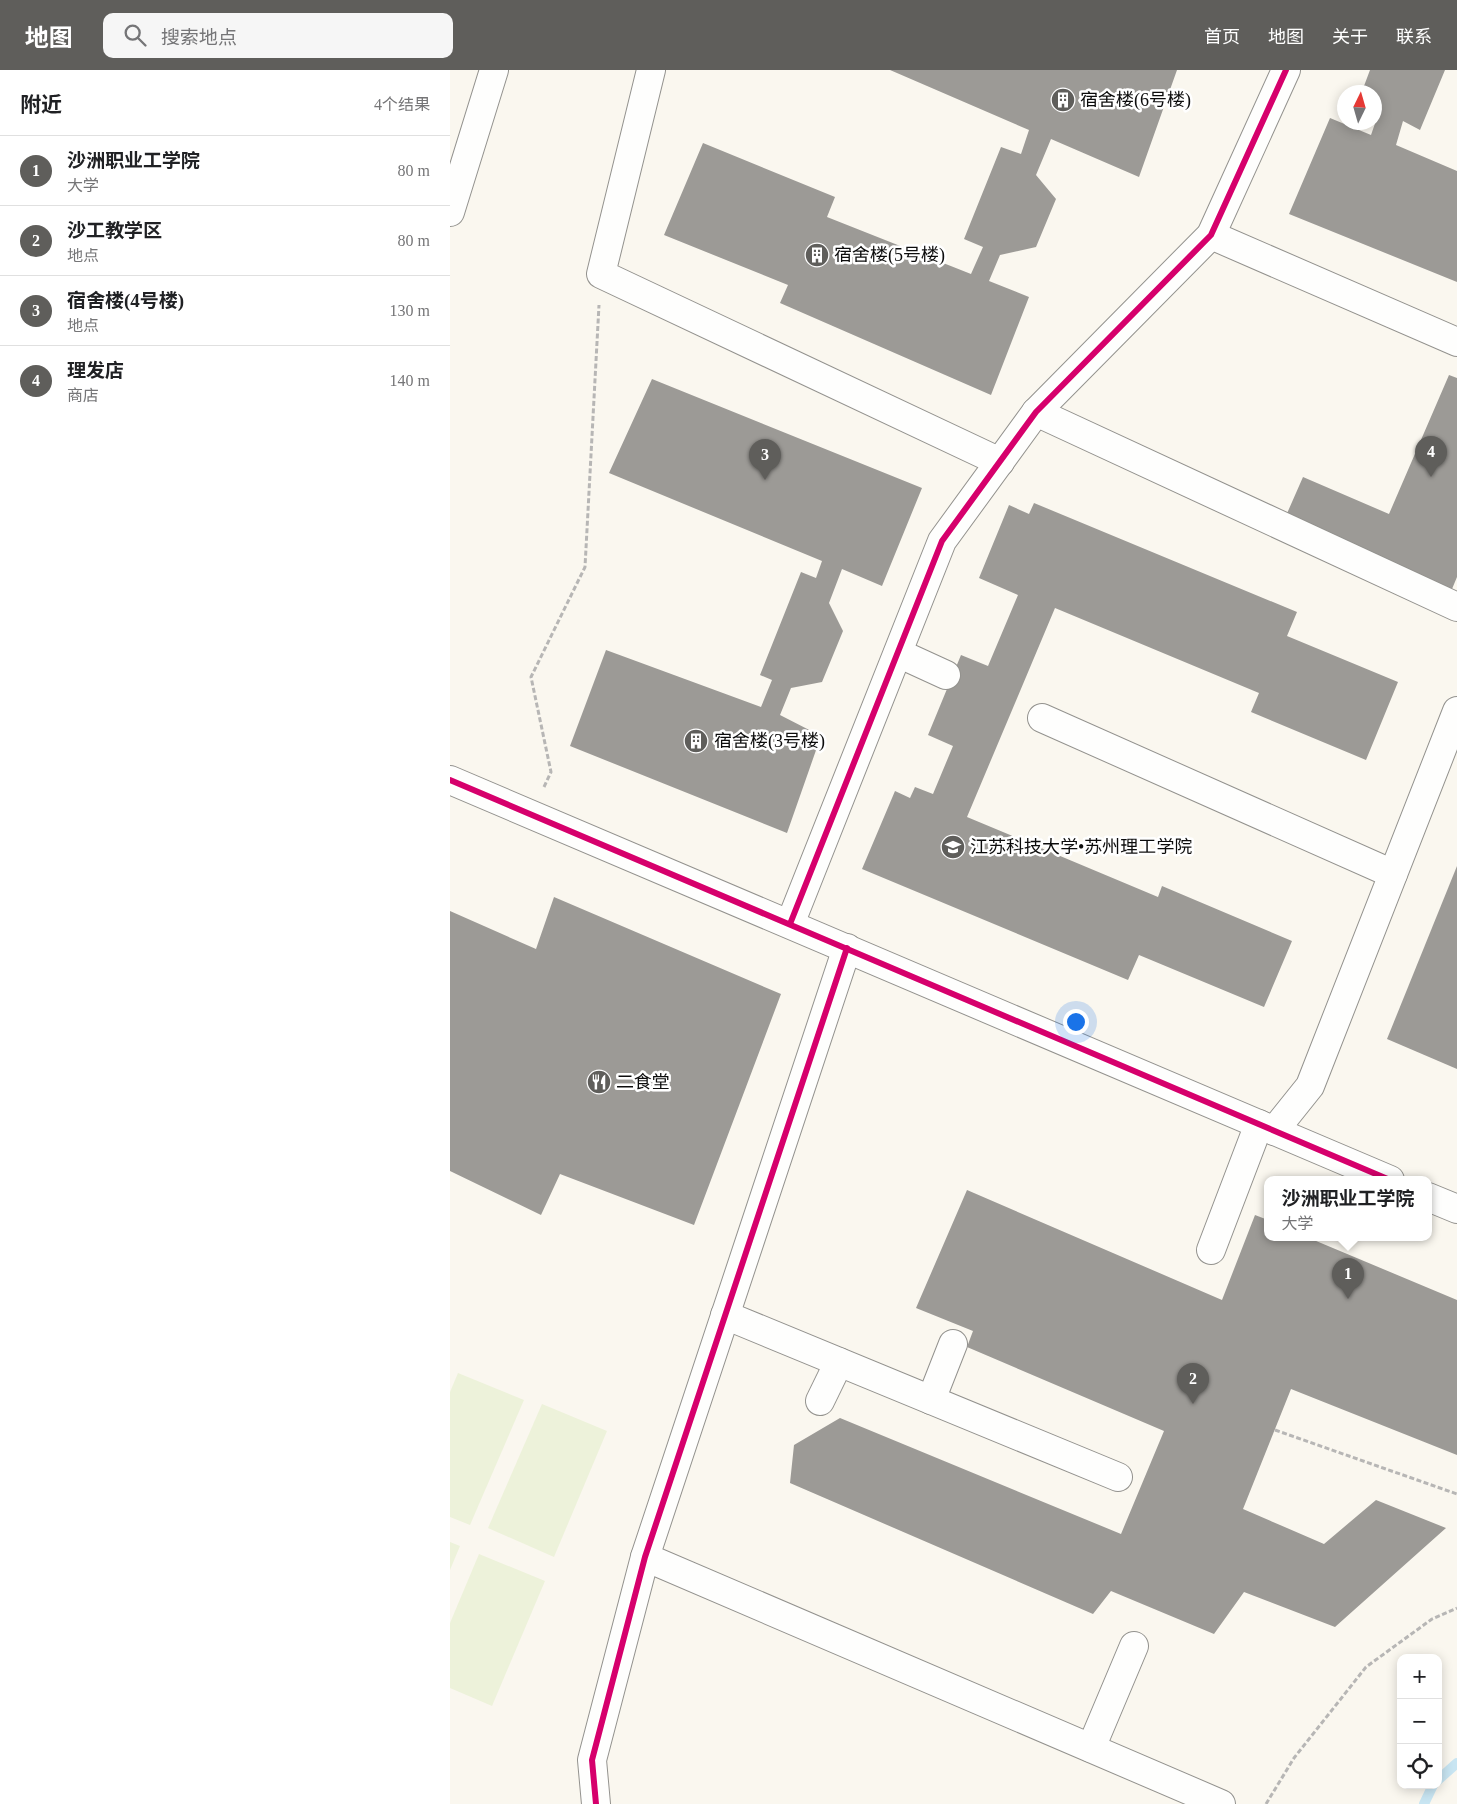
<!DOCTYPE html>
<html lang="zh">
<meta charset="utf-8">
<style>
body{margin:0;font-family:"Times New Roman","Noto Sans SC",serif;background:#f6f6f6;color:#202124}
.controls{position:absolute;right:15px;bottom:15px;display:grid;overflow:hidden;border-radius:10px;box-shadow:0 2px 12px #0003}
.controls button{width:45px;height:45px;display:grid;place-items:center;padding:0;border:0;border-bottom:1px solid #e0e0e0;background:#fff;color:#202124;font:25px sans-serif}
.compass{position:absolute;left:887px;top:15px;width:45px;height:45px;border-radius:50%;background:#fff;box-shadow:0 2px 12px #0003;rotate:5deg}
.you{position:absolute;left:625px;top:951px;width:18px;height:18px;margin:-12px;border:4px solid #fff;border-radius:50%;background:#1a73e8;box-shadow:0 0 0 8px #1a73e833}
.badge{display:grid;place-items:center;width:32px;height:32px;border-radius:50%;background:#5f5e5b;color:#fff;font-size:16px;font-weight:700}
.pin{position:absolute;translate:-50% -41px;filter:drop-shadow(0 1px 2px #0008)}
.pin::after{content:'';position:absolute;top:26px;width:18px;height:15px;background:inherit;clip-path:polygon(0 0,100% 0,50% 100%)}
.popup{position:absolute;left:814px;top:1106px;width:168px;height:65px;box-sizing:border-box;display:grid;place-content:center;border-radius:10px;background:#fff;filter:drop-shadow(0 1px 4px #0005);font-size:16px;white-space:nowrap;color:#757577}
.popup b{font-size:19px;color:#202124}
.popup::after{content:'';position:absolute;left:50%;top:100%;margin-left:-10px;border:10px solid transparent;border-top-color:#fff}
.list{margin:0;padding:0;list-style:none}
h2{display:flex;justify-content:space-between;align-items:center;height:65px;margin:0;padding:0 20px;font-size:21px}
h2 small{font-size:16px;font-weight:400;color:#757577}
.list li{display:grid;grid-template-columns:32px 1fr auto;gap:15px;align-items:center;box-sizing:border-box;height:70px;padding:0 20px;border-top:1px solid #e0e0e0}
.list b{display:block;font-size:19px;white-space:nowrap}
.list p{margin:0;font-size:16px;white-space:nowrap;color:#757577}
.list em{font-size:16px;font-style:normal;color:#757577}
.icon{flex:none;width:28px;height:28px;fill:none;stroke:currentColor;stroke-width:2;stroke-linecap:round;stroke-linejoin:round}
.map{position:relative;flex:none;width:1007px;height:1734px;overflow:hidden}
header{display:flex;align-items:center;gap:30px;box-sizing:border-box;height:70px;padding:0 25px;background:#5f5e5b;color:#fff}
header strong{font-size:24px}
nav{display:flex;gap:28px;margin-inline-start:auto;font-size:18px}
.search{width:350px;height:45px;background:#f6f6f6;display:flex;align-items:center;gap:12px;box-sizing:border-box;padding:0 18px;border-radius:10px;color:#757577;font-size:19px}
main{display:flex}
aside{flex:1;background:#fff}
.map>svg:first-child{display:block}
</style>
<header>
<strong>地图</strong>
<div class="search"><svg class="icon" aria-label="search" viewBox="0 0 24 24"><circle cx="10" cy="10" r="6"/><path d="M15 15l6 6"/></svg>搜索地点</div>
<nav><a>首页</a><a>地图</a><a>关于</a><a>联系</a></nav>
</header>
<main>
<aside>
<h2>附近<small>4个结果</small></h2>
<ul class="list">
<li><span class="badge">1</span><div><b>沙洲职业工学院</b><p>大学</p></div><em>80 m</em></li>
<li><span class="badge">2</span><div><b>沙工教学区</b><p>地点</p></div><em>80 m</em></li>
<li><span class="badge">3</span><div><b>宿舍楼(4号楼)</b><p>地点</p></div><em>130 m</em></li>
<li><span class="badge">4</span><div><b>理发店</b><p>商店</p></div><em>140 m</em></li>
</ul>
</aside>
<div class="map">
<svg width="1007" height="1734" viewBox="0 0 1007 1734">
<rect width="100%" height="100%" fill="#faf7ef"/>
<!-- pitch -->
<g fill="#edf2da">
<path d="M8 1303 74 1330 20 1455 0 1447V1322Z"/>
<path d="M92 1334 157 1361 104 1487 38 1458Z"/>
<path d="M0 1472 10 1476 0 1500Z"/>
<path d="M29 1484 95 1511 42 1636 0 1618V1553Z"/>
</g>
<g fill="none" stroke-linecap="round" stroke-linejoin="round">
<!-- stream -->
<g stroke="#c8e5f2" stroke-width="10">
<path d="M988 1710 1007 1693"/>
<path d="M974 1734 983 1715"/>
</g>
</g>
<!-- building -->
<g fill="#9c9a96">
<path d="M440 0H727L689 107 601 69 586 105 606 129 586 177 550 185 539 211 579 227 541 325 330 233 338 215 214 165 253 73 385 127 377 147 521 204 533 177 514 169 551 77 571 84 579 60Z"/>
<path d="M920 0H995L970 60 953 51 946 75 1007 101V212L839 144 880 48 921 65 930 39 924 31V22H919L914 16Z"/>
<path d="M999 305 1007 308V507L1002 519 835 448 853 407 939 444Z"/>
<path d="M202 309 472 418 432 516 392 499 379 533 393 561 372 612 341 618 330 645 371 666 337 763 120 676 156 580 311 637 322 610 310 605 351 502 366 508 372 491 159 403Z"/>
<path d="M584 433 847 542 837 566 948 612 916 690 801 642 809 623 605 538 517 747 708 827 712 816 842 871 814 937 689 885 678 910 412 799 445 721 460 728 465 717 483 724 503 676 478 665 511 585 538 596 568 525 529 508 559 435 579 444Z"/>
<path d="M1007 796V999L937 969Z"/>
<path d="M104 827 331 924 244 1155 110 1104 91 1145 0 1101V841L86 879Z"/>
<path d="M517 1120 772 1230 805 1145 818 1150V1168H859L1007 1230V1385L841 1319 793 1439 874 1474 926 1430 996 1458 885 1557 794 1522 764 1564 661 1521 643 1544 340 1413 344 1375 390 1348 671 1464 714 1361 517 1277 523 1261 466 1238Z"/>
</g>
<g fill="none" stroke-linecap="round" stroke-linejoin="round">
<!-- minor casing -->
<g stroke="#93928e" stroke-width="30">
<g id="minor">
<path d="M201 0 151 204 550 392"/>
<path d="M0 142 44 0"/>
<path d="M761 165 1007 272"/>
<path d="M586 342 1007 537"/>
<path d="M448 583 496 605"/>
<path d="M592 648 943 804"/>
<path d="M0 710 940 1110"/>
<path d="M340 854 492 471 586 342 761 165 836 0"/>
<path d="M824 1061 860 1016 1007 641"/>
<path d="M978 1127 1007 1139"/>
<path d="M761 1180 809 1054"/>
<path d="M275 1245 668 1407"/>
<path d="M481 1330 503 1274"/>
<path d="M370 1331 389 1292"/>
<path d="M195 1487 771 1734"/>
<path d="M641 1678 684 1576"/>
<path d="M146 1734 142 1690 195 1487 397 878"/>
</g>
</g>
<!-- path -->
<g stroke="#b7b6b5" stroke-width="3" stroke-dasharray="5 2.5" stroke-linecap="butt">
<path d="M94 717 101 702 81 607 135 497 149 235"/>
<path d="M825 1360 1007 1424"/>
<path d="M816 1734 844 1688 916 1597 982 1549 1007 1538"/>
</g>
<!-- minor -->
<use href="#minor" stroke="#fefefd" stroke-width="28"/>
<!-- cycleway casing -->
<g stroke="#fff" stroke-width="9">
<g id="cycleway">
<path d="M0 710 940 1110"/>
<path d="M340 854 492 471 586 342 761 165 836 0"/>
<path d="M146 1734 142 1690 195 1487 397 878"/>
</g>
</g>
<!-- cycleway -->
<use href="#cycleway" stroke="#d6006c" stroke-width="6"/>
</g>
<!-- icons -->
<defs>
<g id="building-disc" transform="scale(1.25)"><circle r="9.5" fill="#5f5e5b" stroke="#fff"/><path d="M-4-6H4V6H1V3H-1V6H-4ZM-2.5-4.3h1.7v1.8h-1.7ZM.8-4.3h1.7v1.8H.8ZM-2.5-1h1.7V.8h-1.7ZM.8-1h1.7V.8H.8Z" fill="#fff"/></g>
<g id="school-disc" transform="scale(1.25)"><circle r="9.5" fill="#5f5e5b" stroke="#fff"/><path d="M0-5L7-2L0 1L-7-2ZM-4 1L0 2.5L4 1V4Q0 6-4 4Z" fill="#fff"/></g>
<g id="restaurant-disc" transform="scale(1.25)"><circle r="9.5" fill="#5f5e5b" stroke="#fff"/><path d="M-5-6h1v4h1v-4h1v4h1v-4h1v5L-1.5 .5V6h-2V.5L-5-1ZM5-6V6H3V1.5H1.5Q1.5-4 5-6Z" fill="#fff"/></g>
</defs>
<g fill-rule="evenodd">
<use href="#building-disc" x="613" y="30"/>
<use href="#building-disc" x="367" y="185"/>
<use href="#building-disc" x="246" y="671"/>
<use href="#school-disc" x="503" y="777"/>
<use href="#restaurant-disc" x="149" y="1012"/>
</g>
<g text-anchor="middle" stroke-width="5" stroke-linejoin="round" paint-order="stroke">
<!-- poi labels -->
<g font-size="18" fill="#0c0c0c" stroke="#fff" text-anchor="start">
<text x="630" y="36">宿舍楼(6号楼)</text>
<text x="384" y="191">宿舍楼(5号楼)</text>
<text x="264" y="677">宿舍楼(3号楼)</text>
<text x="520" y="783">江苏科技大学•苏州理工学院</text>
<text x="166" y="1018">二食堂</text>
</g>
</g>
</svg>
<div class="controls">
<button>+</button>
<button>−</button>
<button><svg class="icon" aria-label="locate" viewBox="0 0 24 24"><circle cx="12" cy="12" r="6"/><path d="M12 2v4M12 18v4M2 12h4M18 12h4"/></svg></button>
</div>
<svg class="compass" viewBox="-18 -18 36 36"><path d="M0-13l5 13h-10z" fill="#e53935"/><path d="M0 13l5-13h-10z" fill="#757577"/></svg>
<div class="you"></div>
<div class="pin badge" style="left:898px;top:1229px">1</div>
<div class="popup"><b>沙洲职业工学院</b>大学</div>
<div class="pin badge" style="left:743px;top:1334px">2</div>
<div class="pin badge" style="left:315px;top:410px">3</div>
<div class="pin badge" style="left:981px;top:407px">4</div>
</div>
</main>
